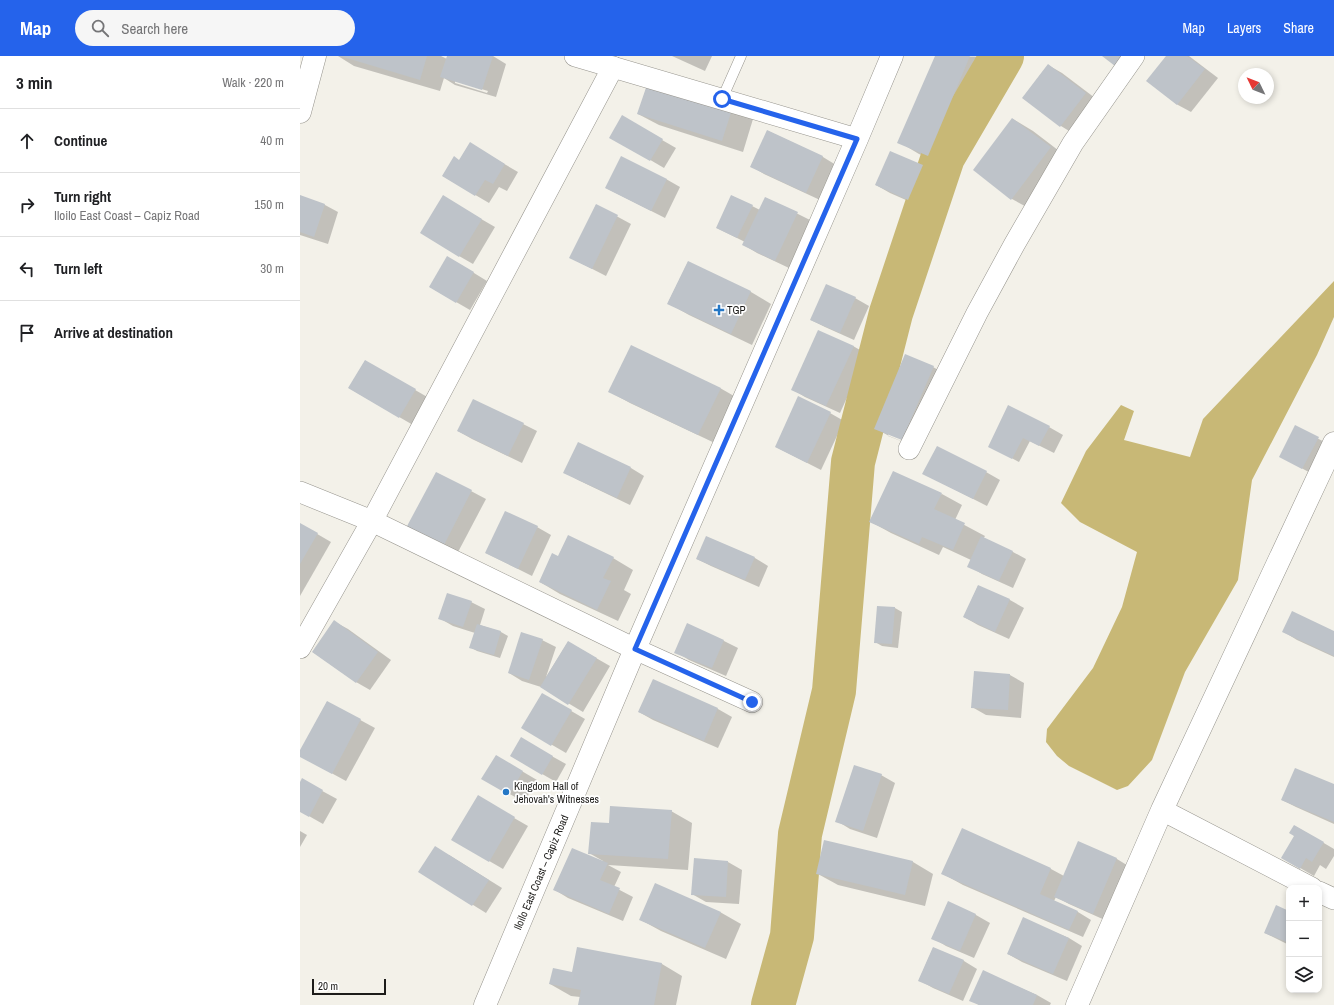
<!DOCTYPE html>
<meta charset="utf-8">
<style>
body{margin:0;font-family:"Archivo Narrow",sans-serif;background:#f6f6f6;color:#202124}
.controls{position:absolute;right:12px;bottom:12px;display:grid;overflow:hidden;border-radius:8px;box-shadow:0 2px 6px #0003}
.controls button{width:36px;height:36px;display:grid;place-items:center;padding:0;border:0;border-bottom:1px solid #e0e0e0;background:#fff;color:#202124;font:20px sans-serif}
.compass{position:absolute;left:938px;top:12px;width:36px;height:36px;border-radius:50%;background:#fff;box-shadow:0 2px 6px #0003;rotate:313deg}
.scale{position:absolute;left:12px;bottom:10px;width:74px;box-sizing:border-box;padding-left:4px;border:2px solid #1d1c1a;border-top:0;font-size:11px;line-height:14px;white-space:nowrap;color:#1d1c1a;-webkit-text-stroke:3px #fff;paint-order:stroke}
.stop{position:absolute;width:12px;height:12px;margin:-9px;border:3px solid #2563eb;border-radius:50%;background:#fff}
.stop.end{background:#2563eb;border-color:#fff;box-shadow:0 1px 4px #0008}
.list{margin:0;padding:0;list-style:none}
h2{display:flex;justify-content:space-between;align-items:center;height:52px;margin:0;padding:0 16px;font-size:17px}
h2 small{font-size:13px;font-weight:400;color:#757577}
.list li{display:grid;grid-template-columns:26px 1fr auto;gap:12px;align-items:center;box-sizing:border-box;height:64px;padding:0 16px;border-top:1px solid #e0e0e0}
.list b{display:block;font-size:15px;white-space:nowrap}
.list p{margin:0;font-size:13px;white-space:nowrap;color:#757577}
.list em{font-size:13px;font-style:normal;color:#757577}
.icon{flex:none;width:22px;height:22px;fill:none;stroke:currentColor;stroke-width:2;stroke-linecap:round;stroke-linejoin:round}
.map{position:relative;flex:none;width:1034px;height:949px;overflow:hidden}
header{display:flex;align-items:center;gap:24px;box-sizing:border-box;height:56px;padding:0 20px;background:#2563eb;color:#fff}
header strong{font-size:19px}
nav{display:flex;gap:22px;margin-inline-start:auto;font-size:14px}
.search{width:280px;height:36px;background:#f6f6f6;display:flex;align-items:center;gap:10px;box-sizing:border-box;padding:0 14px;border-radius:22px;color:#757577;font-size:15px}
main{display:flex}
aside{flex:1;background:#fff}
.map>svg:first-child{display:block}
</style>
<header>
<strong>Map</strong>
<div class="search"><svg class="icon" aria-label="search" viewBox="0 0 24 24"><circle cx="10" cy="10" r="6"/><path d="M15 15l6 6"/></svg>Search here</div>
<nav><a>Map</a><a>Layers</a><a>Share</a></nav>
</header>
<main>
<aside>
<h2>3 min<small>Walk · 220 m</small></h2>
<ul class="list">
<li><svg class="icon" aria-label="ahead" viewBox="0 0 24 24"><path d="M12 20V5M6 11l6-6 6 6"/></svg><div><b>Continue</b></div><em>40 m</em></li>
<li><svg class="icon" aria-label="right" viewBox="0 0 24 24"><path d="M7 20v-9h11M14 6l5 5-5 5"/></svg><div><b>Turn right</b><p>Iloilo East Coast – Capiz Road</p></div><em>150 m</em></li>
<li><svg class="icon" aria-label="left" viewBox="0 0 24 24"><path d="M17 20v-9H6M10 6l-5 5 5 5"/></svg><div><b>Turn left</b></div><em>30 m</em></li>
<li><svg class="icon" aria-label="arrive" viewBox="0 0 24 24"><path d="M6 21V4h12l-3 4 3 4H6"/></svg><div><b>Arrive at destination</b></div></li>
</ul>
</aside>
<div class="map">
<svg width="1034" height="949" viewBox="0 0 1034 949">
<rect width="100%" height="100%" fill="#f3f1e9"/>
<!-- water -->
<path fill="#c8b876" d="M1034 225V261L1017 299 952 424 938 524 885 616 852 704 828 730 817 734 769 710 757 700 746 686 747 673 793 612 822 551 837 496 780 466 761 447 786 395 821 349 834 355 824 384 890 401 903 363Z"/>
<!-- shadow -->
<g fill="#0003" fill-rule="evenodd">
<path d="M38 0H141L147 3 148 0H193L206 8 196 41 155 29 144 22 140 35 54 10ZM155 25 188 35 187 37 155 27Z"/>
<path d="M372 0H412L405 15Z"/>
<path d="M636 0 696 1 648 110 619 98 599 86Z"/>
<path d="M867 0H889L918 22 891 56 878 49 848 25Z"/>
<path d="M748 9 762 17 799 45 774 78 761 70 723 42Z"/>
<path d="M349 24 453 63 443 96 359 69 338 58Z"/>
<path d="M322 61 376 92 364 112 311 81Z"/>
<path d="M713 63 733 75 771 104 732 154 712 143Z"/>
<path d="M468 75 523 101 536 109 520 144 464 118 451 110Z"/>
<path d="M170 88 218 116 207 135 199 131 189 147 143 120 160 105Z"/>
<path d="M622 110 636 118 622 151 590 137 576 129Z"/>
<path d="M366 123 380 131 365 162 306 132Z"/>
<path d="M0 140 25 149 38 156 28 188 0 179Z"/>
<path d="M432 140 460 154 466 142 512 165 489 212 457 197 444 189 445 186 417 172Z"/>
<path d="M143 141 195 171 173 208 159 200Z"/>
<path d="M296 149 331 168 306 220 271 202Z"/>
<path d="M388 206 451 236 471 248 452 289 389 259 368 247Z"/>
<path d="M161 209 187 225 170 254 130 231Z"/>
<path d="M555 242 569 250 554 284 525 271 511 264Z"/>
<path d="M553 290 567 298 540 357 505 341 492 333Z"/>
<path d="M65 305 129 342 113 369 49 332Z"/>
<path d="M633 311 647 319 616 391 589 380 575 372ZM588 378 607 385 606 387 588 380Z"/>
<path d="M420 332 441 344 419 389 330 347 310 336Z"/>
<path d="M530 357 544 365 521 414 476 391Z"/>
<path d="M223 368 237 375 222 407 172 383 158 375Z"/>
<path d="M749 371 763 379 754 397 730 385 719 406 689 390Z"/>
<path d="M996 371 1032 390 1016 420 994 408Z"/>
<path d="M331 412 344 420 330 449 278 424 264 416Z"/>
<path d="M686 416 700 424 687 450 624 418Z"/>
<path d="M137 417 186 443 157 498 121 480Z"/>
<path d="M642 438 662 449 655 464 685 480 683 483 713 496 726 503 713 532 682 518 669 510 671 504 643 491 639 499 591 477 571 466Z"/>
<path d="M0 468 31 486 0 540Z"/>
<path d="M237 471 251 479 232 520 186 497Z"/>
<path d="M258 502H313L333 514 324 534 331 538 318 565 260 538 240 526Z"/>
<path d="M455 502 468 510 459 531 411 510 397 503Z"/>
<path d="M678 530 710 544 724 552 709 583 678 569 664 561Z"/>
<path d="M171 546 185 553 180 569 201 576 208 580 200 602 177 595 170 591 175 577 153 570 139 562Z"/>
<path d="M578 551 595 552 602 556 598 592 582 590 575 586Z"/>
<path d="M35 566 48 573 91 604 70 634 56 626 13 596Z"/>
<path d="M387 569 424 585 438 592 426 620 389 604 376 596Z"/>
<path d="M984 576H1034V601L997 584Z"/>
<path d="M242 584 256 591 246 621 268 586 310 610 283 656 241 631 222 625 209 617Z"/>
<path d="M675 616 710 619 724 627 721 662 686 659 672 651Z"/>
<path d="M353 625 418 653 432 661 418 692 353 664 339 656Z"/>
<path d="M242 638 285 663 266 697 223 672Z"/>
<path d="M27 646 75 672 46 725 0 700V696Z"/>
<path d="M221 683 266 708 256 726 211 700Z"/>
<path d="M196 700 237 724 224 746 183 723Z"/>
<path d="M581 719 595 727 577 782 550 773 537 765Z"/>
<path d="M2 724 37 743 23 768 0 755V728Z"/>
<path d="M1034 729V768L996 751 982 744Z"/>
<path d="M178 741 228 770 203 813 153 784Z"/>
<path d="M371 755 392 767 388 814 308 809 321 816 314 831 333 841 323 865 268 842 255 834 303 805 289 797 310 768Z"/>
<path d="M995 770 1034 793V800L1026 813 1020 809 1014 820 983 802 996 780Z"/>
<path d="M0 775 7 779 0 791Z"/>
<path d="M525 785 613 806 633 818 625 850 538 829 518 818Z"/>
<path d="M779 787 817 803 830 811 807 865 769 848 756 841 754 845 778 856 791 864 783 881 663 829 643 818 726 802 751 813 764 820Z"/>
<path d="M149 799 202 832 186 857 120 816Z"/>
<path d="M395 804 428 806 442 814 439 848 406 846 392 838Z"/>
<path d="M648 847 676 859 690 867 674 902 646 890 633 882Z"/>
<path d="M420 856 441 868 426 903 361 875 341 864Z"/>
<path d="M989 856V889L965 877Z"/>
<path d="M723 863 769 882 782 890 767 925 722 906 708 898Z"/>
<path d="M633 892 664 905 677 913 663 945 633 932 619 924Z"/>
<path d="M362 908 382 920 376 949H279L280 941 271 940 250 928 273 917Z"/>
<path d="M683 916 737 939 751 947 750 949H679L671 944Z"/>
</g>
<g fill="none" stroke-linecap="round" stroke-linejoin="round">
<!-- river -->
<path stroke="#c8b876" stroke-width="44" d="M473 949 492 880 500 778 534 635 553 406 591 257 643 101 702 0"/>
</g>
<!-- building -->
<g fill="#bec3c9">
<path d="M40 0H127L120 24Z"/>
<path d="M147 0H193L182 34 140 21Z"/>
<path d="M635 0H670L628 100 597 87Z"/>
<path d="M802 0H822L815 10Z"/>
<path d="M866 0H887L905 13 877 49 846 25Z"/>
<path d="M748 8 786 37 760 71 722 42Z"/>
<path d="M349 23 433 50 422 85 337 58Z"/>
<path d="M322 59 363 83 350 105 309 82Z"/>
<path d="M712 62 751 91 711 144 673 114Z"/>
<path d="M467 74 523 100 506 137 450 111Z"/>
<path d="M170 86 205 108 193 128 185 124 175 140 142 120 154 100 159 104Z"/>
<path d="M590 95 623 109 608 144 575 129Z"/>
<path d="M321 100 367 123 351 155 305 132Z"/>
<path d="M0 139 25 148 14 181 0 176Z"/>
<path d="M143 139 182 163 159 201 120 177Z"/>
<path d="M431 139 453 149 437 182 416 172Z"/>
<path d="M465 141 498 156 475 205 442 189Z"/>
<path d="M296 148 318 159 292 213 269 202Z"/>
<path d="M147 200 174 216 156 247 129 231Z"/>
<path d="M388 205 451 235 431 278 367 248Z"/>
<path d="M526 228 556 241 540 277 510 264Z"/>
<path d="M518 274 554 290 526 350 491 334Z"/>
<path d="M331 289 421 332 398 379 308 336Z"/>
<path d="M605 298 634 310 602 384 574 373Z"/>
<path d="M65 304 116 333 99 362 48 332Z"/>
<path d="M498 340 531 356 507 407 475 391Z"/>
<path d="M173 343 224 367 208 400 157 375Z"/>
<path d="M708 349 750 370 739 390 723 382 712 403 688 391Z"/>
<path d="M995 369 1019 381 1002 413 979 401Z"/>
<path d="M278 386 331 411 317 442 263 417Z"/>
<path d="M637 390 687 415 673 443 622 418Z"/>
<path d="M593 415 642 437 634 453 665 467 653 494 622 481 619 488 569 466Z"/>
<path d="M136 416 172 434 143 491 106 472Z"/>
<path d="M205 455 238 470 218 513 185 497Z"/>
<path d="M0 467 18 477 0 508Z"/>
<path d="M268 479 314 501 303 522 311 525 297 554 239 526 252 497 258 500Z"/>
<path d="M406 480 455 501 445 524 396 503Z"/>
<path d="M681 480 713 495 699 525 667 511Z"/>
<path d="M678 529 710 543 695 576 663 561Z"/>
<path d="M147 537 172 545 163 571 138 563Z"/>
<path d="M577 550 595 551 592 588 574 587Z"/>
<path d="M992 555 1034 575V600L982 576Z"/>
<path d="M34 564 78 596 56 627 12 596Z"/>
<path d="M387 567 424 584 412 612 374 597Z"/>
<path d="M177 568 201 575 194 599 169 592Z"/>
<path d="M221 576 243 583 229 624 208 617Z"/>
<path d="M268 585 297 602 268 649 240 631Z"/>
<path d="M674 615 710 618 708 654 671 652Z"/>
<path d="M353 623 418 652 404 685 338 656Z"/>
<path d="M242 637 272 654 251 690 221 672Z"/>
<path d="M27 645 61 663 32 718 0 701V694Z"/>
<path d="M221 681 253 700 242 719 210 700Z"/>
<path d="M196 699 223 715 209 739 181 723Z"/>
<path d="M554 709 582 718 563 775 535 766Z"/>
<path d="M995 712 1034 728V766L981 744Z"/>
<path d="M2 722 23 734 9 761 0 756V726Z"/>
<path d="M178 739 215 761 189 806 151 784Z"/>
<path d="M310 750 372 754 368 803 288 798 291 766 309 767Z"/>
<path d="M994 769 1024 786 1012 806 1006 802 1000 813 981 802 994 780 989 777Z"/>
<path d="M662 772 751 812 740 838 778 855 769 874 641 818Z"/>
<path d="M524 784 613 805 605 839 516 818Z"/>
<path d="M778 785 817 802 793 858 754 841Z"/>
<path d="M135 790 189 824 172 850 118 816Z"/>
<path d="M272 792 308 807 300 824 320 832 309 858 253 834Z"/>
<path d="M394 802 428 805 426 841 391 839Z"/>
<path d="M355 827 421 856 405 892 339 864Z"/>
<path d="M648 845 676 858 660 895 631 883Z"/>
<path d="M976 849 989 855V881L987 886 964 877Z"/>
<path d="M723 861 769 882 753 918 707 898Z"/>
<path d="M277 891 362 907 354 949H278L281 934 249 928 253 912 272 916Z"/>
<path d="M633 891 664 904 649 938 618 925Z"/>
<path d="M683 914 737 939 733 949H679L669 945Z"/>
</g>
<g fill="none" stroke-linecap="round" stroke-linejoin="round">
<!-- service casing -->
<g stroke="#96948d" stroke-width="11">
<path id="service" d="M422 43 441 0"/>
</g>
<!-- minor casing -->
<g stroke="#96948d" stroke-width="22">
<g id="minor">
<path d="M275 0 557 83"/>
<path d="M609 393 677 257 714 189 773 87 834 0"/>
<path d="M0 436 72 465 335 593 452 646"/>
<path d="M0 592 72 465 313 11"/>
<path d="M862 754 1012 832"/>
<path d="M1019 836 1034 843"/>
</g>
</g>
<!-- tertiary casing -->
<g stroke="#96948d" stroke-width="23">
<g id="tertiary">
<path d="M0 56 15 0"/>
<path d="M777 949 862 754 1034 387"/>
</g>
</g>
<!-- primary casing -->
<g stroke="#96948d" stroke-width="23">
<g id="primary">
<path id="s1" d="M185 949 335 593 557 83 592 0"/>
</g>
</g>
<!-- service -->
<use href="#service" stroke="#fff" stroke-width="10"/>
<!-- minor -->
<use href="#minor" stroke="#fff" stroke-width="21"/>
<!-- tertiary -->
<use href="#tertiary" stroke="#fff" stroke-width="22"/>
<!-- primary -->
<use href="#primary" stroke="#fff" stroke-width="22"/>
</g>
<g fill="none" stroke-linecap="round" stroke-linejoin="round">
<!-- route -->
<path stroke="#2563eb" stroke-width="5" d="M422 43 557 83 335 593 452 646"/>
</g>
<!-- markers -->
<g fill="#2477c5" stroke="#fff" stroke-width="1.5">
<path d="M417 248h4v4h4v4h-4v4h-4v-4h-4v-4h4z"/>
<circle cx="206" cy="736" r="4"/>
</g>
<g text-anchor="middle" stroke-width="3.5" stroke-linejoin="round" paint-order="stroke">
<!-- poi labels -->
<g font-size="11" fill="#1d1c1a" stroke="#fff" text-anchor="start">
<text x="427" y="258">TGP</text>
<text x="214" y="734">Kingdom Hall of<tspan x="214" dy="13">Jehovah's Witnesses</tspan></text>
</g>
<!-- street labels -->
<g font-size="11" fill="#1d1c1a" stroke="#fff">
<text dy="4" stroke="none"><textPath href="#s1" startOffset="144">Iloilo East Coast – Capiz Road</textPath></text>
</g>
</g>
</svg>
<div class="controls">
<button>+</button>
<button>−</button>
<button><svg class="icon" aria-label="layers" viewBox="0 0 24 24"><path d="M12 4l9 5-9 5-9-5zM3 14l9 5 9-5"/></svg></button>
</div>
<svg class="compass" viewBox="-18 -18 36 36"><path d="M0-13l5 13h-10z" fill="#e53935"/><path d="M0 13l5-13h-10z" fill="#757577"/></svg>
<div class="scale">20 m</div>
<div class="stop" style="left:422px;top:43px"></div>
<div class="stop end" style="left:452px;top:646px"></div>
</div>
</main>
